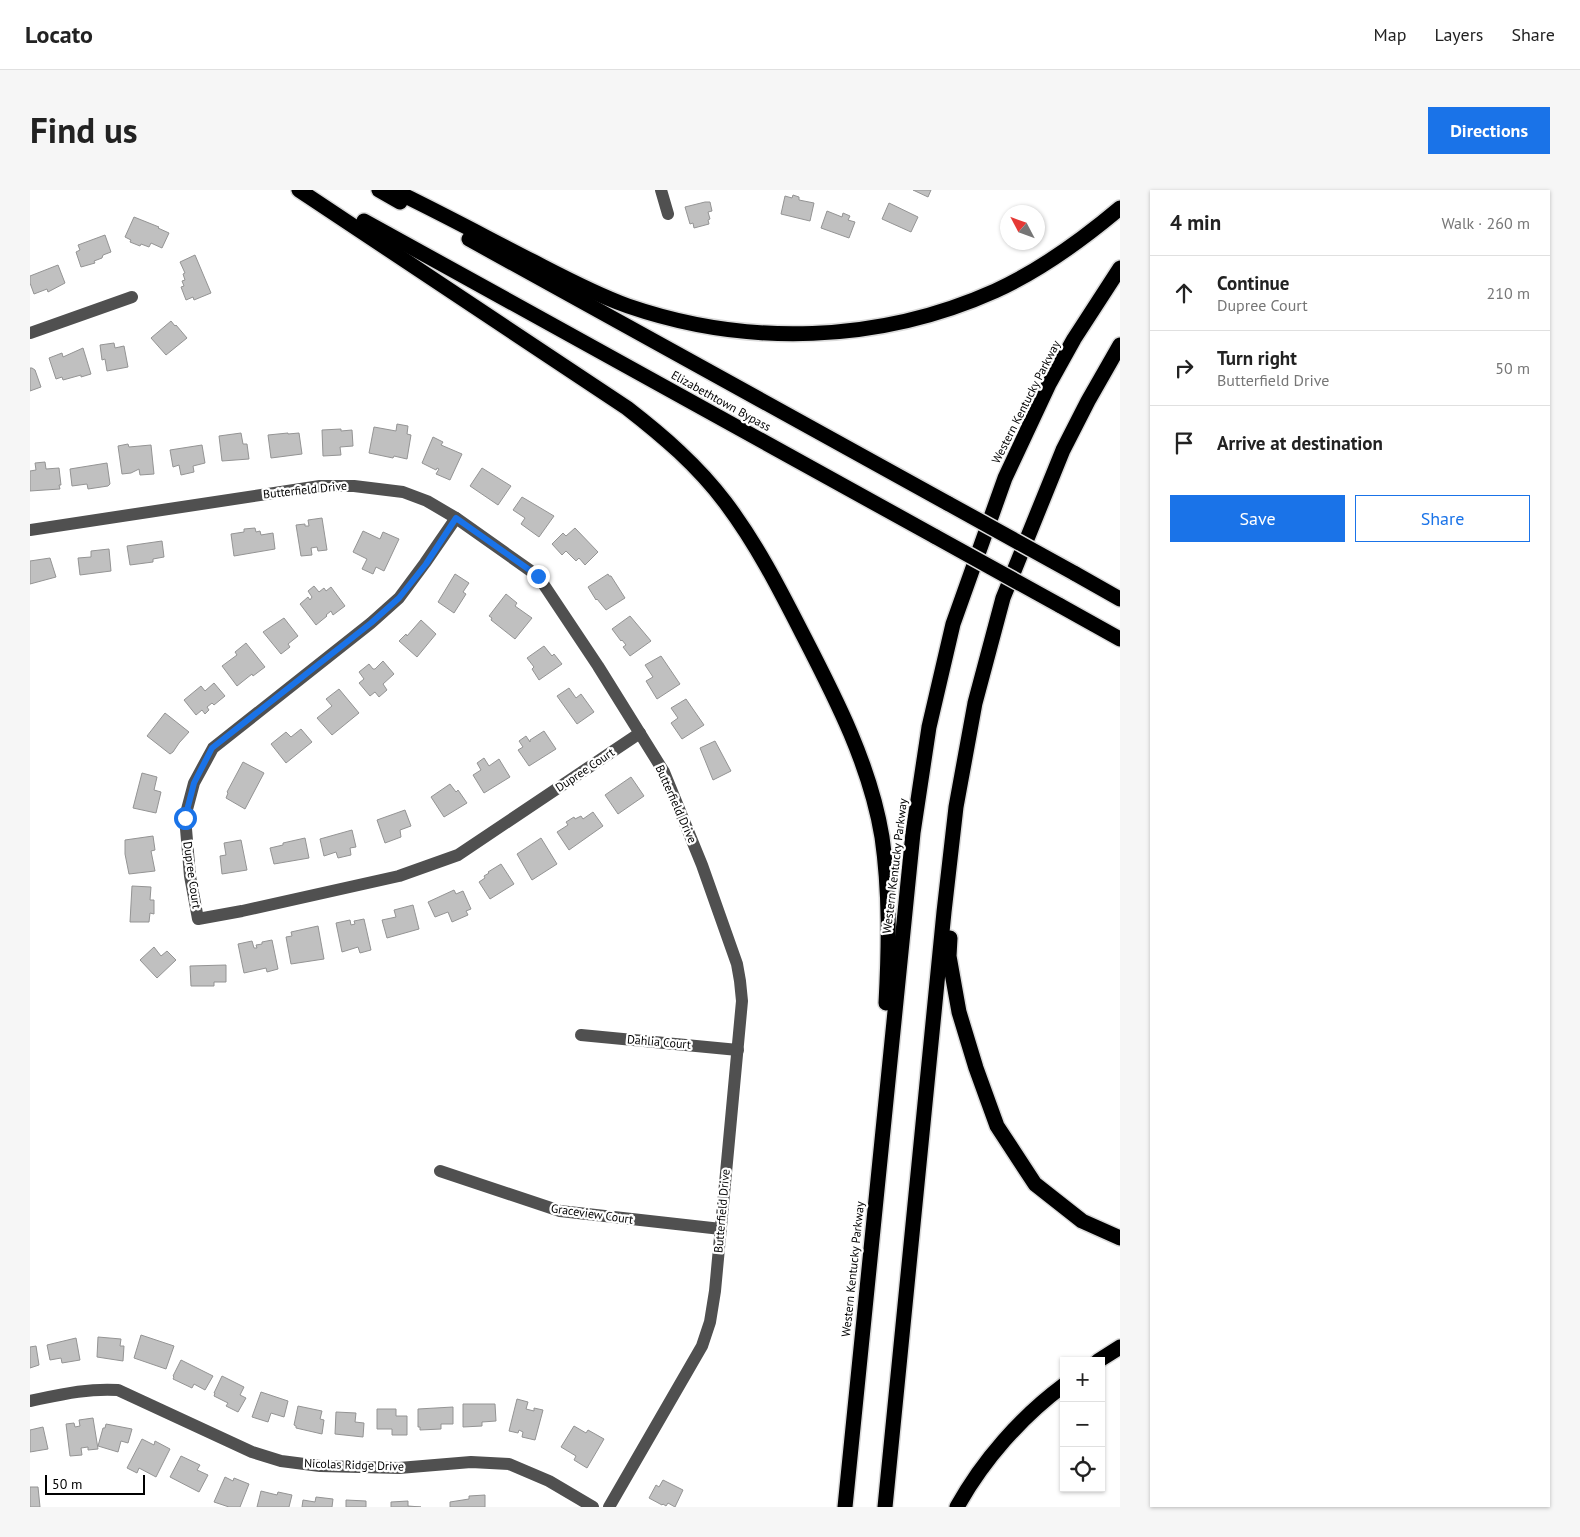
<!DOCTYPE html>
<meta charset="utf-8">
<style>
body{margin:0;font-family:"PT Sans",sans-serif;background:#f6f6f6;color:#222}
.controls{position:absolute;right:15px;bottom:15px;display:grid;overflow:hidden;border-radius:0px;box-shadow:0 1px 4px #0004}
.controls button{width:45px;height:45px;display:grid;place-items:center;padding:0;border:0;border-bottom:1px solid #e0e0e0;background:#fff;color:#222;font:25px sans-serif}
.compass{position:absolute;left:970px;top:15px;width:45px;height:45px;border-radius:50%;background:#fff;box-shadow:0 1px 4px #0004;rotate:311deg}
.scale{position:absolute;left:15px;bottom:12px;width:100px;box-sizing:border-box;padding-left:5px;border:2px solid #000;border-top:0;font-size:14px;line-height:18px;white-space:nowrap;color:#000;-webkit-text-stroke:4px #fff;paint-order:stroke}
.stop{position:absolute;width:15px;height:15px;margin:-11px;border:4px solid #1a73e8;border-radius:50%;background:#fff}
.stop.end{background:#1a73e8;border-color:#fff;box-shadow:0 1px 5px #0008}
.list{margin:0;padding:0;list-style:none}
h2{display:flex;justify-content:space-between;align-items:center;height:65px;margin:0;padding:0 20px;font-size:21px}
h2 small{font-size:16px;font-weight:400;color:#767676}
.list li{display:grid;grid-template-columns:32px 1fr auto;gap:15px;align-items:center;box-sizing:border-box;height:75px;padding:0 20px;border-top:1px solid #e0e0e0}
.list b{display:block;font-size:19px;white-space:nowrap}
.list p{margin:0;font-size:16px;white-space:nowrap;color:#767676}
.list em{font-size:16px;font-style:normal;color:#767676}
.actions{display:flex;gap:10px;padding:15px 20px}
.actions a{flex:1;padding:11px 0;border:1px solid #1a73e8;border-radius:0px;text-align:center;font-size:18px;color:#1a73e8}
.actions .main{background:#1a73e8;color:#fff}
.icon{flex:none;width:28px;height:28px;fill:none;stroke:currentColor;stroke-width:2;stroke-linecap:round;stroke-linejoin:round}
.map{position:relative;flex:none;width:1090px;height:1317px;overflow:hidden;border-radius:0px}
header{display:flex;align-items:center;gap:30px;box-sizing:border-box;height:70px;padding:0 25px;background:#fff;border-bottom:1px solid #e0e0e0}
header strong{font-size:24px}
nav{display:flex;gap:28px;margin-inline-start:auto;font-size:18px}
.intro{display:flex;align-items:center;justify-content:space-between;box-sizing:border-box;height:120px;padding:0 30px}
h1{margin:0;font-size:35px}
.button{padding:12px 22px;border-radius:0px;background:#1a73e8;color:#fff;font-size:18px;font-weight:700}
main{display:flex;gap:30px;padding:0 30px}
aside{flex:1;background:#fff;border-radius:0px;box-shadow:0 1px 4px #0004}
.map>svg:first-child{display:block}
</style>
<header>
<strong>Locato</strong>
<nav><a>Map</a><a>Layers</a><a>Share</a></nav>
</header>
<div class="intro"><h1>Find us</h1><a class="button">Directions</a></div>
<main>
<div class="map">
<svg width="1090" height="1317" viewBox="0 0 1090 1317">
<rect width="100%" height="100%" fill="#fff"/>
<!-- building -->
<g fill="#c0c0c0" stroke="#949494">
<path d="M883 0H901L898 7Z"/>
<path d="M763 5 769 7V10L784 13 780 31 751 24 755 6 762 8Z"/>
<path d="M675 12H680L682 21 678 22 680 29 678 30 679 34 664 38 663 33 660 34 655 17Z"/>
<path d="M859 13 888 27 881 42 852 29Z"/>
<path d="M797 21 812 27 813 23 820 26 818 30 825 32 819 48 791 38Z"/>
<path d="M104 27 129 37 128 38 139 43 132 58 121 53 119 57 111 54 110 56 100 52 101 50 95 47Z"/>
<path d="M75 45 81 62 73 65 72 68 64 71 65 73 51 77 46 62 50 60 48 55Z"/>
<path d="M165 65 181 103 164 110 163 107 156 110 151 97 154 96 152 91 155 90 153 84 155 83 150 72Z"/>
<path d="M28 75 35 93 18 102 17 99 4 104 0 93V86Z"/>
<path d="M141 131 145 136 146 135 157 148 136 165 121 148Z"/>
<path d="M84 153 85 158 94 156 98 177 77 181 75 169 72 170 70 155Z"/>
<path d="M53 158 61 184 51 187V185L33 190 32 187 26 189 19 168 32 163 33 167Z"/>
<path d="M0 178H2L5 180 11 197 0 201Z"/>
<path d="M367 234 378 236 377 244 381 245 377 269 364 266 363 268 339 263 344 237 366 241Z"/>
<path d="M311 239V241L322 240 323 256 310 257 311 265 293 266 292 240Z"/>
<path d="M211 243 213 254H217L219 269 192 271 189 246Z"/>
<path d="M258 243V244L269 243 272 264 241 268 238 245Z"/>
<path d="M403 247 413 252 411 255 432 264 420 290 406 284 409 279 407 278 406 280 392 273Z"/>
<path d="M98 254 99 257 121 255 124 284 110 285 109 279 101 283 92 284 88 256Z"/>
<path d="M172 255 175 273 163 276 164 282 151 285 149 275 143 277 140 260Z"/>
<path d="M15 272 16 279 29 278 31 295H29L30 299 0 301V281L6 280 5 273Z"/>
<path d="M77 273 80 294 78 296 58 299 57 294 42 296 40 279Z"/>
<path d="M452 278 481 296 468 315 440 296Z"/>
<path d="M492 307 524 326 509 347 491 334 495 328 483 320Z"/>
<path d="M292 328 297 360 288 361 287 357 281 358 282 365 271 366 266 335 275 334V336H279L278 330Z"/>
<path d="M225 338 226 342 230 341 231 345 243 343 245 359 204 366 201 344 214 342V339Z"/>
<path d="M545 338 568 362 555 375 549 368 546 371 536 361 532 365 522 354 533 343 536 346Z"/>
<path d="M333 341 350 349 353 342 369 349 354 381 346 377 343 384 332 379 337 369 323 362Z"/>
<path d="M132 351 134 367 123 369V372L100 375 97 356Z"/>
<path d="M79 359 81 381 50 385 48 368 61 367V361Z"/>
<path d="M20 368 26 387 0 394V371Z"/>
<path d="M425 384 439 393 433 402 436 404 424 423 408 412Z"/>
<path d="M578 384 579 386H581L595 408 576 420 567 409 566 410 558 397Z"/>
<path d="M284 396 289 402 294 398 296 401 301 397 315 416 303 425 301 421 296 425 297 426 286 435 270 414 278 407 280 410 282 407 278 401Z"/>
<path d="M476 404 487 413 485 416 502 428 485 449 461 430 462 428 459 426Z"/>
<path d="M600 426 621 451 600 466 593 457 596 455 592 450 591 451 582 439Z"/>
<path d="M254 428 268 446 258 454 260 457 251 464 233 442Z"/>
<path d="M391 430 406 444 387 467 369 451 376 444 377 446Z"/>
<path d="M216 453 235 477 223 486 222 484 207 496 192 476 207 465 205 462Z"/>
<path d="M514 456 522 466 524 464 532 474 509 490 502 479 504 477 497 468Z"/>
<path d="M631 466 650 494 627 509 616 491 623 487 615 475Z"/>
<path d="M353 471 364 484 353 494 357 500 349 507 345 502 340 506 329 493 334 489 329 482 339 474 343 479H345Z"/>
<path d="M184 493 195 506 184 515 182 513 177 517 179 520 175 524 172 520 166 525 154 510 171 496 175 501Z"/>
<path d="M539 498 546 508 551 504 564 522 547 534 527 506Z"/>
<path d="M309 499 329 523 302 545 287 528 302 516 296 509Z"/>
<path d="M656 509 674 535 652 549 641 533 648 528 641 518Z"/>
<path d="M135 523 159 542 149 553 143 562 140 564 117 546Z"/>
<path d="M271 539 282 552 256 573 241 554 256 542 261 547Z"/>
<path d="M514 541 526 559 499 576 488 560 493 557 489 551 496 546 500 552V550Z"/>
<path d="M685 551 701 581 683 590 670 558Z"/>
<path d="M454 568 459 576 469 569 480 587 454 603 443 585 451 580 447 573Z"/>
<path d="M213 572 234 583 215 619 196 608 198 603 197 602Z"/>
<path d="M112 583 127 587 124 600 131 602 126 623 103 618Z"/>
<path d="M601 587 614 606 588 624 575 605Z"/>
<path d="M420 594 426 602 428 600 437 613 414 627 401 607Z"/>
<path d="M375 620 381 636 370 640 371 647 355 653 347 630Z"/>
<path d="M563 622 573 636 539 660 527 642 538 635 536 632 544 627 545 629 551 626 553 629Z"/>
<path d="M322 640 326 657 320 658 321 665 308 668 306 662 294 666 290 649Z"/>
<path d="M123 646 125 660 121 661 125 681 99 684 95 664V650Z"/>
<path d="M275 648 279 668 244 674 240 658 253 655V653Z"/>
<path d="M511 648 527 674 502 690 487 664Z"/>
<path d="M211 650 217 680 192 684 190 666 196 665 194 653Z"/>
<path d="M471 674 484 694 460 709 449 692 455 688 454 686 459 683 458 682Z"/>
<path d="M102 696 121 697 120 710H124V724L120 723 119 732H100Z"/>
<path d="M424 700 426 704 433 701 441 719 436 721 438 725 422 732 418 722 405 727 398 712Z"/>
<path d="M383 715 389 739 357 748 352 730 366 727 364 720Z"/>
<path d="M334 729 341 760 330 763 328 757 312 762 306 733 320 730 321 735 325 734 324 731Z"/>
<path d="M288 736 294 769 261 774 256 747 262 746 261 742Z"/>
<path d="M242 750 248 779 237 782 236 778 214 783 208 754 222 751 224 758H227L226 755 232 754V752Z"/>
<path d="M124 757 131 766 137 761 146 770 127 788 110 770Z"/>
<path d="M196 775V792H184V796H161L160 776Z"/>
<path d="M111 1145 144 1156 136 1179 104 1168Z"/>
<path d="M68 1147 91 1149 90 1156H94L93 1171 67 1167Z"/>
<path d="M46 1148 50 1170 32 1173 31 1168 20 1170 17 1155Z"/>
<path d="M6 1156 9 1175 0 1178V1157Z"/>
<path d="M151 1170 183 1186 175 1200 164 1194 162 1198 143 1189 144 1187 143 1186Z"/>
<path d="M192 1186 214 1197 210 1205 216 1208 208 1222 196 1216 198 1213 184 1206 185 1203H184Z"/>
<path d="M231 1202 258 1211 254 1227 241 1223 238 1232 222 1227Z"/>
<path d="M487 1209 498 1212 496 1219 504 1221V1218L513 1220 505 1250 492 1247 493 1242 489 1240 488 1243 479 1241Z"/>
<path d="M433 1214H465L466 1231 452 1232V1236L433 1237Z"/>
<path d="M268 1216 292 1221 290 1229 294 1230 292 1244 266 1238V1236L264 1235Z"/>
<path d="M423 1217V1234H411V1239L390 1240V1237H388V1219Z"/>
<path d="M347 1219H366V1226H377V1245H362V1239H347Z"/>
<path d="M306 1222 326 1223 325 1232 334 1233 333 1247 305 1244Z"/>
<path d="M63 1228 68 1259 58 1260V1257L51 1258 52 1265 40 1266 36 1234 44 1233 45 1237 50 1236 49 1230Z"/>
<path d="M76 1234 102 1239 98 1253 91 1251 88 1262 68 1256 73 1238H75Z"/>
<path d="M544 1236 556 1243 558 1240 574 1249 557 1278 544 1270 546 1266 531 1257Z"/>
<path d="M13 1237 18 1259 0 1262V1240Z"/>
<path d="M112 1249 124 1255 125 1251 140 1259 126 1287 109 1278 107 1283 97 1278Z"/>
<path d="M151 1266 170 1275 167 1280 178 1285 169 1302 140 1287Z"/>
<path d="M195 1287 203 1291 204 1288 219 1294 210 1317H199L184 1312Z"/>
<path d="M633 1290 653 1300 645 1317 638 1313 636 1316 633 1314 632 1315 619 1308 626 1295 629 1297Z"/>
<path d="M0 1297H8L10 1317H0Z"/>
<path d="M231 1301 247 1305 248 1302 262 1305 259 1317H227Z"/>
<path d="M455 1305V1317H420V1312L439 1309V1306Z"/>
<path d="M286 1307 303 1309 302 1317H272L273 1310 285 1312Z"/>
<path d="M316 1310 336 1311V1317H316Z"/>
<path d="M378 1311V1316L391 1317H361V1312Z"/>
</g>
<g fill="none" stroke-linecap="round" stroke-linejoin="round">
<!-- highway casing -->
<g stroke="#dbdbdb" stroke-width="18">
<g id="highway">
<path d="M269 0 597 218C633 246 667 275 695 312 726 353 749 398 772 443 805 507 840 574 852 647 860 702 859 757 856 813"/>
<path d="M349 0 370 12"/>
<path d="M363 0C411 23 457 48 504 72 535 88 565 104 598 116 717 157 849 153 965 101 1011 80 1052 50 1090 18"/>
<path d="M334 31 906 347"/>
<path d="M439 49 919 314"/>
<path d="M1044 383 1090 409"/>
<path d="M1029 415 1090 449"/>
<path d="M920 748 919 766 929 822 946 878 967 936 1005 994 1052 1031 1090 1048"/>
<path d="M1068 1171 1090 1157"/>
<path d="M815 1317 883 643 899 537 923 434 975 288 1019 194 1044 149 1090 78"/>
<path d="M855 1317 914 722 926 617 945 513 973 408 1033 260 1058 211 1090 155"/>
<path d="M927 1317C953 1270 991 1227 1034 1195"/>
</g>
</g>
<!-- minor -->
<g stroke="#505050" stroke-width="12">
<path d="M631 0 638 24"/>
<path d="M0 143 102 107"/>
<path d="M426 328 395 373 369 408 341 433 183 558 164 593 155 627 160 686 168 729 212 721 369 686 428 665 610 543"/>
<path d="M0 340 290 296H324L373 302 397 311 426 328 508 386 568 476 634 582 672 675 707 774 710 791 712 811 685 1101 680 1132 672 1156 579 1317"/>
<path d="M551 845 708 860"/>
<path d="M410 981 530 1021 691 1039"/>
<path d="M0 1211C29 1205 57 1198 88 1200L222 1262 251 1271 290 1276 369 1278 441 1272 479 1274 519 1291 563 1317"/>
</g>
<!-- highway -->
<use href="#highway" stroke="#000" stroke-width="15"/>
<!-- highway-bridge casing -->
<g stroke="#dbdbdb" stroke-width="18" stroke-linecap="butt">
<g id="highway-bridge">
<path d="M919 314 1044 383"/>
<path d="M906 347 1029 415"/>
</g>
</g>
<!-- highway-bridge -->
<use href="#highway-bridge" stroke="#000" stroke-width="15"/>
</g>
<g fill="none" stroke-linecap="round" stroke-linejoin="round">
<!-- route -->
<path stroke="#1a73e8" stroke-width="6" d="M155 628 164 593 182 558 341 433 369 408 396 374 426 328 508 386"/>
</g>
<g text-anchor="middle" stroke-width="4.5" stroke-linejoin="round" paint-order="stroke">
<!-- street labels -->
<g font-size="12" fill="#000" stroke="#fff">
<text transform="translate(691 211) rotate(29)" y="4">Elizabethtown Bypass</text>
<text transform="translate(996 212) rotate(-63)" y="4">Western Kentucky Parkway</text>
<text transform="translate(275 300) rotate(-6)" y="4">Butterfield Drive</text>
<text transform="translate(555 580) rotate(-34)" y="4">Dupree Court</text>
<text transform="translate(646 614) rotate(66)" y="4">Butterfield Drive</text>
<text transform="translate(865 676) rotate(-83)" y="4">Western Kentucky Parkway</text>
<text transform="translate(162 685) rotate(82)" y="4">Dupree Court</text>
<text transform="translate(629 852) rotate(5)" y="4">Dahlia Court</text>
<text transform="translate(692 1021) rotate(-85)" y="4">Butterfield Drive</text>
<text transform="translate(562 1024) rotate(8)" y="4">Graceview Court</text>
<text transform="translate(823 1079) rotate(-84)" y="4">Western Kentucky Parkway</text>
<text transform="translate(324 1275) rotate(2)" y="4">Nicolas Ridge Drive</text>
</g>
</g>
</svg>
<div class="controls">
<button>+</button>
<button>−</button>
<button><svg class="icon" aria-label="locate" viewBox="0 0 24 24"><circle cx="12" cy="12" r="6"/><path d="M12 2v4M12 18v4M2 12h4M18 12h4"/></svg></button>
</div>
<svg class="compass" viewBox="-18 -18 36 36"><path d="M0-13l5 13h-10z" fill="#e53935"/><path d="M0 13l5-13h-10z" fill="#767676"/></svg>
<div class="scale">50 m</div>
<div class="stop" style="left:155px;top:628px"></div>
<div class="stop end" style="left:508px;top:386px"></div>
</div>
<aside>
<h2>4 min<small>Walk · 260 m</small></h2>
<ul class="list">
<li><svg class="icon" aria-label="ahead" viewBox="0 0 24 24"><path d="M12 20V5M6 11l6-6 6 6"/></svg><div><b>Continue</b><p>Dupree Court</p></div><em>210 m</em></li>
<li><svg class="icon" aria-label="right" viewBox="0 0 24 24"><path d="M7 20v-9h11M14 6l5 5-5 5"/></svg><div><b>Turn right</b><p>Butterfield Drive</p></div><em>50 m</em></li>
<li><svg class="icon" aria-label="arrive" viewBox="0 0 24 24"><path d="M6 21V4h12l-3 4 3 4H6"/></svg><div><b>Arrive at destination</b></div></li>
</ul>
<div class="actions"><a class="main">Save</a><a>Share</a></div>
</aside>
</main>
